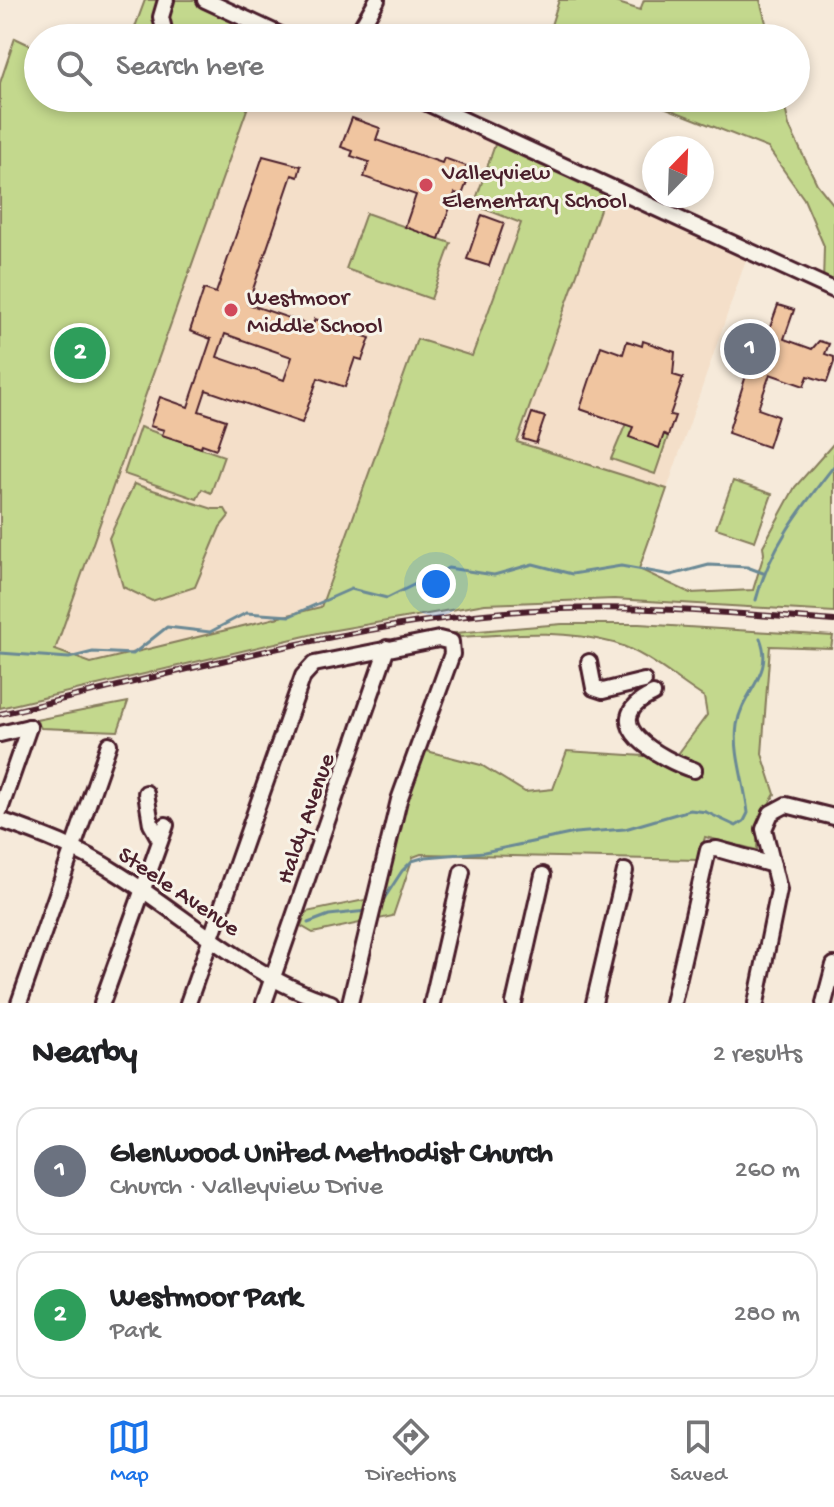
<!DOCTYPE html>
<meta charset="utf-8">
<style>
body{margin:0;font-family:"Gochi Hand",sans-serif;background:#f6f6f6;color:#202124}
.compass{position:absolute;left:642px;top:136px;width:72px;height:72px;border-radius:50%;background:#fff;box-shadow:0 4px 12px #0003;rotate:23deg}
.you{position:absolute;left:436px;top:584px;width:28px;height:28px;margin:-20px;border:6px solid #fff;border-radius:50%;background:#1a73e8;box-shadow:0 0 0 12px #1a73e833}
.badge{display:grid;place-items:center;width:52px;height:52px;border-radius:50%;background:#1a73e8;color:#fff;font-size:26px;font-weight:700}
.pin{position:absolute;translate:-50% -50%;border:4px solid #fff;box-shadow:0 2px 8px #0006}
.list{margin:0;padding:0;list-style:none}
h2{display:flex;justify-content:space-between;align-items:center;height:104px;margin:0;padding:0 32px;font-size:34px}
h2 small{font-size:26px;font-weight:400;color:#757577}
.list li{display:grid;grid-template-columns:52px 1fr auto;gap:24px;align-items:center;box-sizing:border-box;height:128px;margin:0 16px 16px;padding:0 16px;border:2px solid #e0e0e0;border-radius:24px}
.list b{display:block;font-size:30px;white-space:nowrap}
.list p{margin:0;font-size:26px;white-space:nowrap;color:#757577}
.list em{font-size:26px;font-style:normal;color:#757577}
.icon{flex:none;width:44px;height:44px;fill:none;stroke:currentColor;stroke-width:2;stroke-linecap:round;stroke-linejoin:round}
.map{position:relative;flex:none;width:834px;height:1003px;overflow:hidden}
.search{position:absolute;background:#fff;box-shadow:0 4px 12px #0003;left:24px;right:24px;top:24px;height:88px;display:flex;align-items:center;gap:20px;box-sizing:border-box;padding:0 28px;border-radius:44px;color:#757577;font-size:30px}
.sheet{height:392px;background:#fff}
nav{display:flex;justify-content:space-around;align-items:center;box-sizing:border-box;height:112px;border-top:2px solid #e0e0e0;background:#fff;font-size:22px;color:#757577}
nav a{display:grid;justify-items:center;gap:4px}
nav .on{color:#1a73e8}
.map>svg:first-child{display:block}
</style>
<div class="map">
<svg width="834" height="1003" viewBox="0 0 834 1003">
<rect width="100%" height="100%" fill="#f6eada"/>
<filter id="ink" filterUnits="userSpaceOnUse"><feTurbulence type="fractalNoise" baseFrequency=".0125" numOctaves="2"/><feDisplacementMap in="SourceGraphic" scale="16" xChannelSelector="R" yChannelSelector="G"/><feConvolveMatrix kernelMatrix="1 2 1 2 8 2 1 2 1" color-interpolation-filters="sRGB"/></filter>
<g filter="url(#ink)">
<!-- built -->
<g fill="#f4dfc9">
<path d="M251 98H416L498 136 521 222 472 357 417 339 321 608 91 664 55 649Z"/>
<path d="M608 187 749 251 667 489 516 443Z"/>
</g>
<!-- green -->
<g fill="#c3d88d" stroke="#867c5c" stroke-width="2">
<path d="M145 0H205L272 38H131Z"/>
<path d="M559 0H609L640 10 644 0H760L770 38H547Z"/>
<path d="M15 38 38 49V98H251L55 650 91 663 321 607 417 339 472 356 521 223 474 205 498 136 608 187 517 442 667 489 639 569 690 593 753 590 764 554 763 546 795 487 834 443V612L614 599 485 604 318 633 0 708V83Z"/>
<path d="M641 98H783L789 126 817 184 834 205V290L823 285 824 246 804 199 768 148Z"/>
<path d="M366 213 451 243 431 299 346 269Z"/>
<path d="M627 421 668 436 655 474 611 459Z"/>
<path d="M140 427 224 456 211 493 202 489 197 499 124 474Z"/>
<path d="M733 481 772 494 755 541 716 528Z"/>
<path d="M134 484 213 509H225L229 516 220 527 195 587 152 601 123 587 109 538Z"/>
<path d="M562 624H639L833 636 831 648 770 646 762 754 775 794 758 822 757 850 705 837 699 860 421 854 413 857 393 916 313 933 301 926 306 912 365 900 423 750 481 765 525 792 553 789 567 751 675 758 707 715 704 697C677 680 645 652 614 643 563 629 513 634 461 637L455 633Z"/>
<path d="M128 702 118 731 41 728 36 720Z"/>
</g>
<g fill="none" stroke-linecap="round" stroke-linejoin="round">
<!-- stream -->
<g stroke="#6a8995" stroke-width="3">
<path d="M756 600C770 547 801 508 834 466"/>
<path d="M0 653 69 658 93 652 133 654 167 627 210 632 246 613 290 616 351 589 387 598 448 568 494 575 533 564 572 574 621 566 671 575 709 565 747 567 763 573"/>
<path d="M380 905 402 871 412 861 426 857 484 852 575 833 625 829 690 810 706 812 736 826 744 821 748 813C745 784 733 753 737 725 742 691 775 675 760 638"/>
<path d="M308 923 329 915 367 911"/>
</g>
</g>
<!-- building -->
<g fill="#f0c5a0" stroke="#4a1f2b" stroke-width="2" fill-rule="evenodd">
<path d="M352 118 380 128 376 140 442 163 444 158 472 168 462 195 455 193 439 239 405 227 416 195 364 177 369 162 351 156 353 151 341 147Z"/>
<path d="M263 156 301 166 298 177 292 175 248 304 312 326 315 319 370 338 362 360 355 358 345 387 318 378 302 423 206 390 199 411 226 420 216 449 202 444 201 448 162 435 164 430 150 426 160 397 188 407 211 339 190 331 204 289 216 293ZM225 334 292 357 284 380 217 357Z"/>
<path d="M482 215 504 223 489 266 467 259Z"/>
<path d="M778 305 794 310 784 339 812 349 819 341 829 344 825 354 834 357V362L827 382 808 376 804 386 770 374 758 409 778 416 768 447 728 433 754 350 750 349 754 336 759 337 769 330Z"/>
<path d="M627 341 642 346 643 341 675 352 673 375 683 378 670 415 675 416 668 436 664 434 659 448 629 437 633 427 580 409 601 346 623 354Z"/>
<path d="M532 413 545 417 536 443 523 439Z"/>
</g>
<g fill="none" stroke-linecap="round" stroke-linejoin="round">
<!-- minor casing -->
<g stroke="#4a1f2b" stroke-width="20">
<g id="minor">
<path d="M166 0 161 17 166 38"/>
<path d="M205 0 287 38"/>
<path d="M355 38 377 0"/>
<path d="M416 98 834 290"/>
<path d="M589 662 594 688 603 691 644 681"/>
<path d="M653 694C592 722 662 760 694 770"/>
<path d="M0 734 29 727"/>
<path d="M146 793 151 824 160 840"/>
<path d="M0 810 29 727"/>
<path d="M0 820C41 834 80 849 117 873 186 916 251 979 331 1003"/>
<path d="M19 1003 109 744"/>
<path d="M102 1003 166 825"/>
<path d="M188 1003 303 676 314 664 439 639 451 642 452 654 399 800 350 1003"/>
<path d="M264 1003 387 648"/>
<path d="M432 1003 462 872"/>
<path d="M514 1003 543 875"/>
<path d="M594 1003 625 871"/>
<path d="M673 1003 708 850 717 849 773 865"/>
<path d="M756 1003 779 890 764 829 771 813 786 805 834 817"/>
<path d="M824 1003 834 965"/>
</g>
</g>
<!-- minor -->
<use href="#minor" stroke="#f7f3e8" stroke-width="14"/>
<!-- rail casing -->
<g stroke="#4a1f2b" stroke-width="6">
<path id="rail" d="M0 714C167 676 336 626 506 612 616 603 725 612 834 621"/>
</g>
<!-- rail -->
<use href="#rail" stroke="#f7f3e8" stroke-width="3" stroke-dasharray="9" stroke-linecap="butt"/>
</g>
</g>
<!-- markers -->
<g fill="#d1495b" stroke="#f7f3e8" stroke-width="3">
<circle cx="426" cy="185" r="8"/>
<circle cx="231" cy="310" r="8"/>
</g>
<g text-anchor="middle" stroke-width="6" stroke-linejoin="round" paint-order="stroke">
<!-- poi labels -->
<g font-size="24" fill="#4a1f2b" stroke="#f7f3e8" text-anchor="start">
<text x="442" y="179">Valleyview<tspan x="442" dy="28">Elementary School</tspan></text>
<text x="247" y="304">Westmoor<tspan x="247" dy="28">Middle School</tspan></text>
</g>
<!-- street labels -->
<g font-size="24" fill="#4a1f2b" stroke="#f7f3e8">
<text transform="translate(304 818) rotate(-71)" y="8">Haldy Avenue</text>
<text transform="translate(180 890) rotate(34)" y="8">Steele Avenue</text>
</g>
</g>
</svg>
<svg class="compass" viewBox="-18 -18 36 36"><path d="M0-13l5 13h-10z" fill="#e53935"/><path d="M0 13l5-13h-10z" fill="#757577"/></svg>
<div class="you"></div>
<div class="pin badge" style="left:750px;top:349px;background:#6b7280">1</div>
<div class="pin badge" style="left:80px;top:353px;background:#2e9e5b">2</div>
<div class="search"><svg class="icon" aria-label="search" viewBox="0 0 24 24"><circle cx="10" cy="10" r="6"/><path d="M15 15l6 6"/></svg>Search here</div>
</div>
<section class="sheet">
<h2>Nearby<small>2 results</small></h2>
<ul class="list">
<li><span class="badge" style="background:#6b7280">1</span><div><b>Glenwood United Methodist Church</b><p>Church · Valleyview Drive</p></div><em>260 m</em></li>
<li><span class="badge" style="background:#2e9e5b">2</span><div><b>Westmoor Park</b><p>Park</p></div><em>280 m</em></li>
</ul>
</section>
<nav>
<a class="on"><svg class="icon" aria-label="map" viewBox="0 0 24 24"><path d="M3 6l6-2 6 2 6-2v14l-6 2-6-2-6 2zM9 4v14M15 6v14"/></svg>Map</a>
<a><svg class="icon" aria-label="directions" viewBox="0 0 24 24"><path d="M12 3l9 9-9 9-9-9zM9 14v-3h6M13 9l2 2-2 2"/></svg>Directions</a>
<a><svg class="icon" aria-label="saved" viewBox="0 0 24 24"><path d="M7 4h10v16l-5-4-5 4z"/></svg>Saved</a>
</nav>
